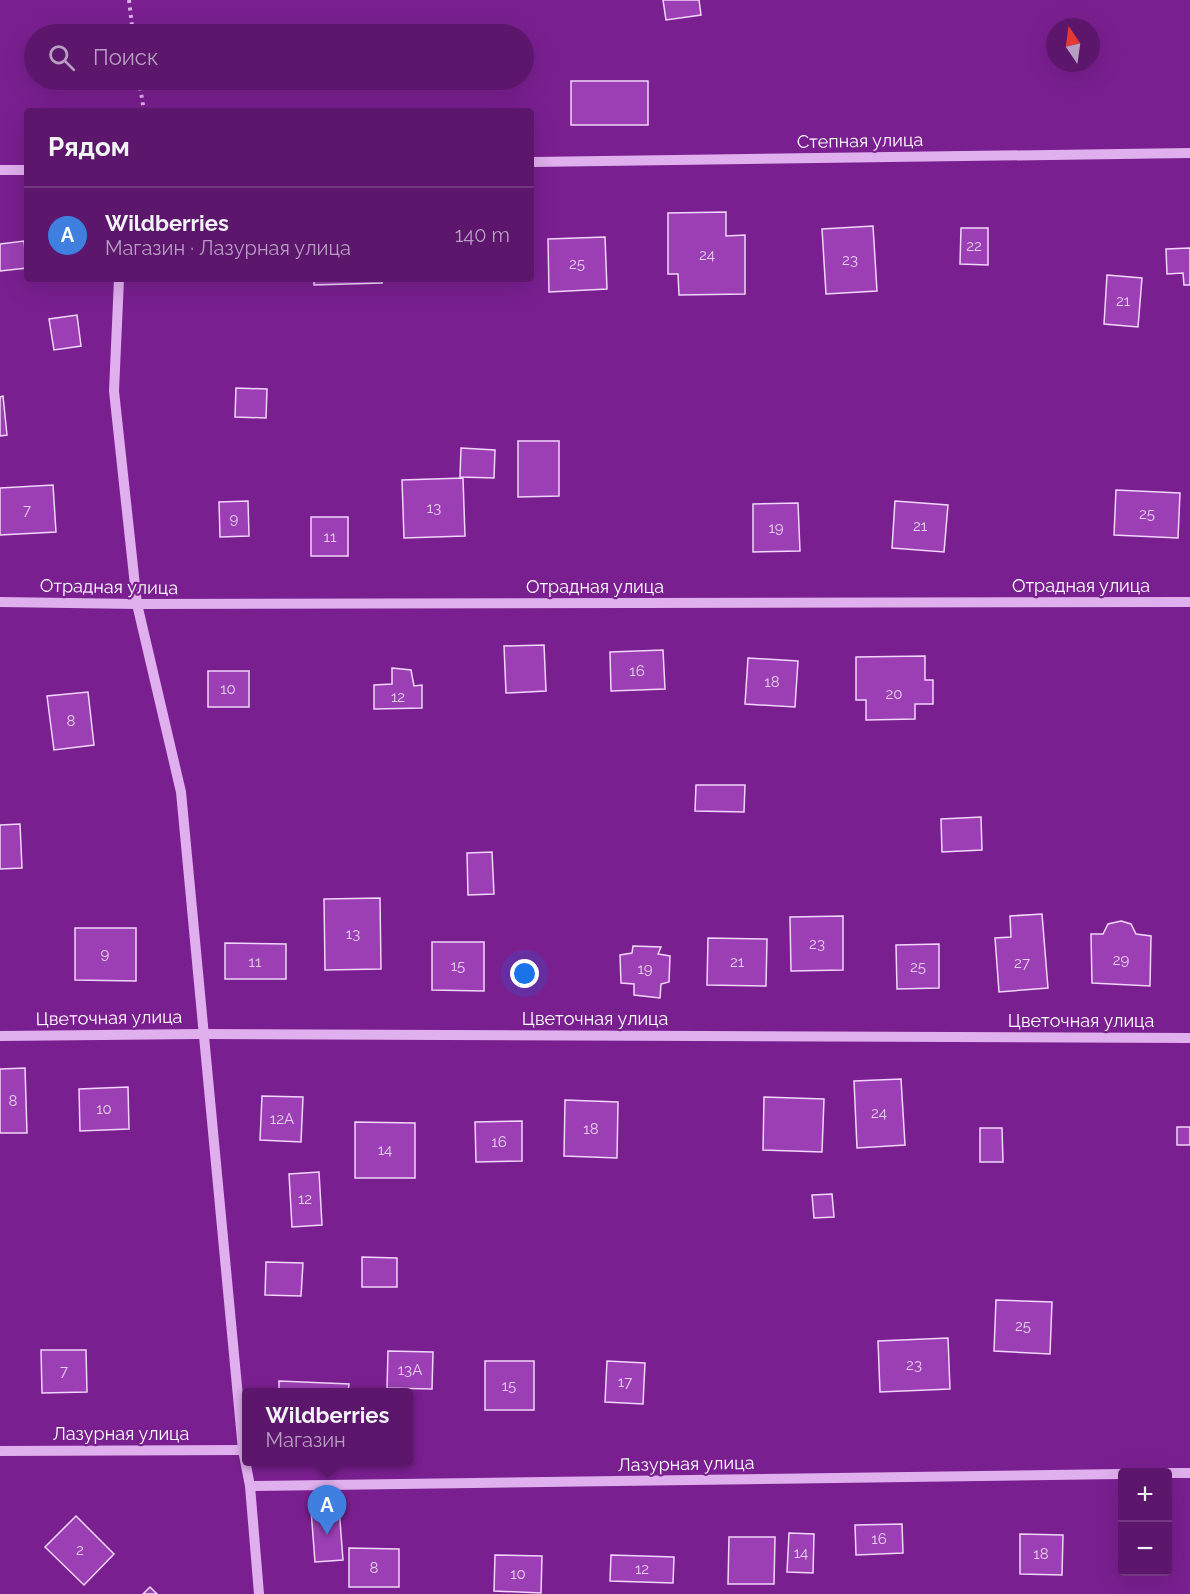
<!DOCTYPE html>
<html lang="ru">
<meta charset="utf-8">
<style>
body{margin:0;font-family:Raleway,sans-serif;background:#652474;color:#f1f3f6}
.controls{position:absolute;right:18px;bottom:18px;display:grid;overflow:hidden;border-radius:6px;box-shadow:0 6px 24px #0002}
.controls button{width:54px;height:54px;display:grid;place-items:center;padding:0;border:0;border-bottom:2px solid #71367f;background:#5c176c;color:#f1f3f6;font:30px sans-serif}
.compass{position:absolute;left:1046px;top:18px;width:54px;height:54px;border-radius:50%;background:#5c176c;box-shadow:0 6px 24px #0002;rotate:347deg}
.you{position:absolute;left:525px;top:974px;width:21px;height:21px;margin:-15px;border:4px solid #fff;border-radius:50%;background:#1a73e8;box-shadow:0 0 0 9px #1a73e833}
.badge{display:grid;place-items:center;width:39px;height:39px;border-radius:50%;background:#76fb6f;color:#fff;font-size:20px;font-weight:700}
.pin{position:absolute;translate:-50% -50px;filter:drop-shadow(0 2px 3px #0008)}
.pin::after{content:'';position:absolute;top:32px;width:21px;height:18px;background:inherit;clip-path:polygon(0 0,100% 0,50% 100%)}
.popup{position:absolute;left:242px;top:1388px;width:171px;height:78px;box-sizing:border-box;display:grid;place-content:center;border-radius:6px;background:#5c176c;filter:drop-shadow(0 2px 4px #0005);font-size:20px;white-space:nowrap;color:#b89fc2}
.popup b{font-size:22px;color:#f1f3f6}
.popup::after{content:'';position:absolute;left:50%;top:100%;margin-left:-12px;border:12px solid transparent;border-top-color:#5c176c}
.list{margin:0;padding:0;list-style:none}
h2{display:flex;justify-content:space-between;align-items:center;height:78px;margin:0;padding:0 24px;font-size:26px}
h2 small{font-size:20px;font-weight:400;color:#b89fc2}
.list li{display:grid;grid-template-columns:39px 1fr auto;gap:18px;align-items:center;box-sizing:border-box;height:96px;padding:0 24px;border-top:2px solid #71367f}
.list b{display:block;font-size:22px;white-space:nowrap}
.list p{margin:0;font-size:20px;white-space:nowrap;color:#b89fc2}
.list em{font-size:20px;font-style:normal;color:#b89fc2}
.icon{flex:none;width:33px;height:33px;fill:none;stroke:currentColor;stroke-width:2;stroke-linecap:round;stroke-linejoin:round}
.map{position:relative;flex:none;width:1190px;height:1594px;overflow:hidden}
.search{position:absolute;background:#5c176c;box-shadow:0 6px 24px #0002;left:24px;top:24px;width:510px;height:66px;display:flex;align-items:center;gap:15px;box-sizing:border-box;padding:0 21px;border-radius:33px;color:#b89fc2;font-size:22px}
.panel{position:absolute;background:#5c176c;box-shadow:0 6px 24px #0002;left:24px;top:108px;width:510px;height:174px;border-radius:6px}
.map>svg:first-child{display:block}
</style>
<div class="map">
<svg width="1190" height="1594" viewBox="0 0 1190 1594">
<rect width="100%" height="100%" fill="#7a1f90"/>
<!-- building -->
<g fill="#9c3fb4" stroke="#f1d5fa" stroke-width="1.5">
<path d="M663 0H699L701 15 666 20Z"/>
<rect x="571" y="81" width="77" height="44"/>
<path d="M726 212V236L745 235V294L679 295 678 274H668V213Z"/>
<path d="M873 226 877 291 826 294 822 229Z"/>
<path d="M961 228H988V265L960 264Z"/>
<path d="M605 237 607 289 549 292 548 239Z"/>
<path d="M24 241 27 268 0 271V244Z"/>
<path d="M1190 248V285H1184L1183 273 1167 274 1166 249Z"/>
<path d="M1107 275 1142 278 1138 327 1104 324Z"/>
<path d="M314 279H382V283L314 285Z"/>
<path d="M77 315 81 346 54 350 49 319Z"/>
<path d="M236 388 267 389 266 418 235 417Z"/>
<path d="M3 396 7 435 0 436V397Z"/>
<path d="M518 441H559V496L518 497Z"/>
<path d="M461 448 495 450 494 478 460 477Z"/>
<path d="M463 478 465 536 404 538 402 480Z"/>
<path d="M53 485 56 532 0 535V488Z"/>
<path d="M1116 490 1180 493 1178 538 1114 535Z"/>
<path d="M248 501 249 536 220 537 219 502Z"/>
<path d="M895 501 948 505 944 552 892 548Z"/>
<path d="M798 503 800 551 753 552V504Z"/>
<rect x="311" y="517" width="37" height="39"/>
<path d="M544 645 546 691 506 693 504 646Z"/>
<path d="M663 650 665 689 611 691 610 652Z"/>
<path d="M925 656V680H933V704H915V719L866 720V700H856V657Z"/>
<path d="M748 658 798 661 795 707 745 704Z"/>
<path d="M392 668 411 670 414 686 422 685V708L374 709V685L392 684Z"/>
<rect x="208" y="671" width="41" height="36"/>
<path d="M88 692 94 745 54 750 47 696Z"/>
<path d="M696 785H745L744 812 695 811Z"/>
<path d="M981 817 982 850 942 852 941 819Z"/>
<path d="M20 824 22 868 0 869V825Z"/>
<path d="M492 852 494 894 468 895 467 853Z"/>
<path d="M380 898 381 969 325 970 324 899Z"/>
<path d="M1042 914 1048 988 999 992 995 938 1011 937 1010 916Z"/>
<path d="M843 916V970L791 971 790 917Z"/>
<path d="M1121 921 1131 924 1136 934 1151 936 1150 986 1092 983 1091 934H1103L1108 924Z"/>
<path d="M75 928H136V981L75 980Z"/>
<path d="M708 938 767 939 766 986 707 985Z"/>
<path d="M432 942H484V991L432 990Z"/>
<path d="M225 943 286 944V979H225Z"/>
<path d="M939 944V988L897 989 896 945Z"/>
<path d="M633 946 661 947 658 954 670 956 669 982 661 984 660 998 634 995V984L621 983 620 955 632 953Z"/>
<path d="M25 1068 27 1133H0V1069Z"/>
<path d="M901 1079 905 1145 857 1148 854 1081Z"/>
<path d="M128 1087 129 1129 80 1131 79 1089Z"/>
<path d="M262 1096 303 1097 301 1142 260 1140Z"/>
<path d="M764 1097 824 1099 822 1152 763 1150Z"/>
<path d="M565 1100 618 1102 617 1158 564 1156Z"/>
<path d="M522 1121V1161L476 1162 475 1122Z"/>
<path d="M355 1122 415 1123V1178H355Z"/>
<rect x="1177" y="1127" width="13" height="18"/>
<path d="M980 1128H1002L1003 1162H980Z"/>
<path d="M319 1172 322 1225 292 1227 289 1174Z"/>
<path d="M832 1194 834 1217 814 1218 812 1195Z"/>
<path d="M362 1257 397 1258V1287H362Z"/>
<path d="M266 1262 303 1263 301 1296 265 1295Z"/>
<path d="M996 1300 1052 1302 1050 1354 994 1351Z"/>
<path d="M948 1338 950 1389 880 1392 878 1341Z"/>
<path d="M41 1350H86L87 1392 42 1393Z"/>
<path d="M388 1351 433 1352 432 1389 387 1388Z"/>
<rect x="485" y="1361" width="49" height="49"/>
<path d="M607 1361 645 1363 643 1404 605 1402Z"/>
<path d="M279 1381 349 1384 348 1392H279Z"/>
<path d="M339 1508 343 1560 315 1562 311 1510Z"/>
<path d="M76 1516 114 1554 84 1585 45 1547Z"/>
<path d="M902 1524 903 1553 856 1555 855 1525Z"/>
<path d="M789 1533 814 1534 813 1573 787 1572Z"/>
<path d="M1020 1534 1063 1535 1062 1575 1020 1574Z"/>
<path d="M729 1537H775L774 1584H728Z"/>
<path d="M349 1548 399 1549V1587H349Z"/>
<path d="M495 1555 542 1556 541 1593 494 1591Z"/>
<path d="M611 1555 674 1557 673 1583 610 1581Z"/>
<path d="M150 1587 157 1594H143Z"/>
</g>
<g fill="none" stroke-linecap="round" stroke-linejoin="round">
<!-- path -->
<g stroke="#e0afed" stroke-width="4" stroke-dasharray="3 4.5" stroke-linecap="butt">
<path d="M129 0 133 34"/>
<path d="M139 80 144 111"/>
</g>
<!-- minor -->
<g stroke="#e0afed" stroke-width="10">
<path d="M531 162 1190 153"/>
<path d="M0 170H27"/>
<path d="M119 279 114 391 137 604 181 792 243 1450 250 1486 259 1594"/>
<path d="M0 602 137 604 1190 602"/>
<path d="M0 1036 202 1034 1190 1038"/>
<path d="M0 1451 243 1450"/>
<path d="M1168 1473H1190"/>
<path d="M250 1486 1122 1474"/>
</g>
</g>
<g text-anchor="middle" stroke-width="4.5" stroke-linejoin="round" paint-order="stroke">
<!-- number labels -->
<g font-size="15" fill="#e6cfec">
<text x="974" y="251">22</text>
<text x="707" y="260">24</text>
<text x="850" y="265">23</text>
<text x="577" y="269">25</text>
<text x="1123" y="306">21</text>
<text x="434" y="513">13</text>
<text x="27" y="515">7</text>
<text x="1147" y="519">25</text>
<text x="234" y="524">9</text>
<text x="920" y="531">21</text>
<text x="776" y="533">19</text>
<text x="330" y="542">11</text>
<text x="637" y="676">16</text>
<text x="772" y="687">18</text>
<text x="228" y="694">10</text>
<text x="894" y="699">20</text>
<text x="398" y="702">12</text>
<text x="71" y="726">8</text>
<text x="353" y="939">13</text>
<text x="817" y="949">23</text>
<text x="105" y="959">9</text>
<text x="1121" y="965">29</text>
<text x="255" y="967">11</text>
<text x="737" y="967">21</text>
<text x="1022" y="968">27</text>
<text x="458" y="971">15</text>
<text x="918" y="972">25</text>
<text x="645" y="974">19</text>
<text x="13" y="1106">8</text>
<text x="104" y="1114">10</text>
<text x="879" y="1118">24</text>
<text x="282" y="1124">12А</text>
<text x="591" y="1134">18</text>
<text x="499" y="1147">16</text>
<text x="385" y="1155">14</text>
<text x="305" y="1204">12</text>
<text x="1023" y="1331">25</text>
<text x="914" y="1370">23</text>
<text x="410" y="1375">13А</text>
<text x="64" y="1376">7</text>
<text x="625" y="1387">17</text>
<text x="509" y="1391">15</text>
<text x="879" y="1544">16</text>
<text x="80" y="1555">2</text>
<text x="801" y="1558">14</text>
<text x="1041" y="1559">18</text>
<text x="374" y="1573">8</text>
<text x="642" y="1574">12</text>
<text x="518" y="1579">10</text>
</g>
<!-- street labels -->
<g font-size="18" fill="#fff" stroke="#7a1f90">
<text transform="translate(860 141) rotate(-1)" y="6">Степная улица</text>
<text x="1081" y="592">Отрадная улица</text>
<text transform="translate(109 587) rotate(1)" y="6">Отрадная улица</text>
<text x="595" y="593">Отрадная улица</text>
<text transform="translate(109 1018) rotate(-1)" y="6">Цветочная улица</text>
<text x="595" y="1025">Цветочная улица</text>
<text x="1081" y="1027">Цветочная улица</text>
<text x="121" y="1440">Лазурная улица</text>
<text transform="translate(686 1464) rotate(-1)" y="6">Лазурная улица</text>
</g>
</g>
</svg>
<div class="controls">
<button>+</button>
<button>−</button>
</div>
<svg class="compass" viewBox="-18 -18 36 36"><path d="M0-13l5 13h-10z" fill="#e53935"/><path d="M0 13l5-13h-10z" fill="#b89fc2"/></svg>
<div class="you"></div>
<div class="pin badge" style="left:327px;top:1535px;background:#3f7fe0">A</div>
<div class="popup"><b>Wildberries</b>Магазин</div>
<div class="search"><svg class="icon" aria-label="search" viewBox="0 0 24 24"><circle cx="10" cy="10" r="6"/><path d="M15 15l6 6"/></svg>Поиск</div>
<section class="panel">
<h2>Рядом<small></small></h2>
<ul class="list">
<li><span class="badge" style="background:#3f7fe0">A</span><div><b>Wildberries</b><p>Магазин · Лазурная улица</p></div><em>140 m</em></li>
</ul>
</section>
</div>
